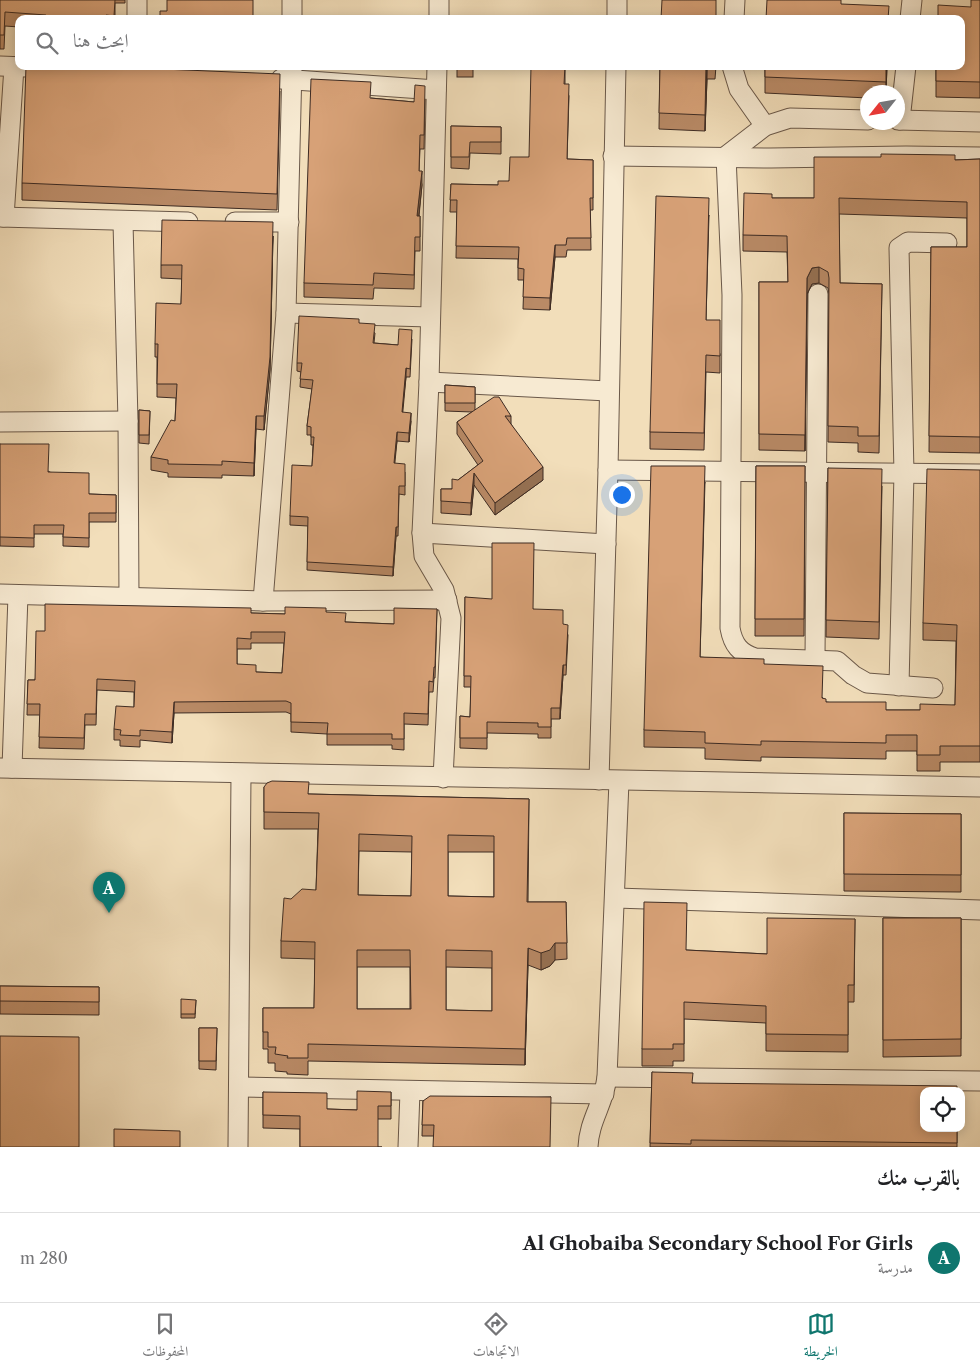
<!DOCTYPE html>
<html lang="ar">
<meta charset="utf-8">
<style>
body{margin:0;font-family:"Libre Caslon Text",Amiri,serif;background:#f6f6f6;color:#202124;direction:rtl}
.controls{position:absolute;right:15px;bottom:15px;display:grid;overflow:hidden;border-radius:10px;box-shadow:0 2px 12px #0003}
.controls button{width:45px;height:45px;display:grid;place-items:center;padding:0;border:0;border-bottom:1px solid #e0e0e0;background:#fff;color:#202124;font:25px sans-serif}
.compass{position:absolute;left:860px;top:85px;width:45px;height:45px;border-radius:50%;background:#fff;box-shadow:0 2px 12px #0003;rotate:239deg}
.you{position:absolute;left:621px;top:494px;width:18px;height:18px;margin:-12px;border:4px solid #fff;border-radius:50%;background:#1a73e8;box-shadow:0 0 0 8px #1a73e833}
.badge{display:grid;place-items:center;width:32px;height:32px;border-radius:50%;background:#0f766e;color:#fff;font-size:16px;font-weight:700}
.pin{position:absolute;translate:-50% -41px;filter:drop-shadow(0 1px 2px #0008)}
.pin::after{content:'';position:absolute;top:26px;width:18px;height:15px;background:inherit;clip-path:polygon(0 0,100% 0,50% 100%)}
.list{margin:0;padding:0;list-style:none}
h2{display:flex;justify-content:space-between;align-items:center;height:65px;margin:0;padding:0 20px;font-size:21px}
h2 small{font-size:16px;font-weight:400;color:#757577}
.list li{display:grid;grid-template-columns:32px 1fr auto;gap:15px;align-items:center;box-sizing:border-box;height:90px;padding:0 20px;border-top:1px solid #e0e0e0}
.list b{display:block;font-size:19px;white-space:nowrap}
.list p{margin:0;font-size:16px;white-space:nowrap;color:#757577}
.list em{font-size:16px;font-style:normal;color:#757577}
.icon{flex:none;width:28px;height:28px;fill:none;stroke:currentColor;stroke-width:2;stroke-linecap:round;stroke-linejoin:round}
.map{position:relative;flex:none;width:980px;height:1147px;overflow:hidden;direction:ltr}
.search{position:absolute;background:#fff;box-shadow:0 2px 12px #0003;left:15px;right:15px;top:15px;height:55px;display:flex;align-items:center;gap:12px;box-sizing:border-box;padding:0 18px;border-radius:10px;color:#757577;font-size:19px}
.sheet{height:155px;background:#fff}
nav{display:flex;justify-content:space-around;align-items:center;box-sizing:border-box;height:70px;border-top:1px solid #e0e0e0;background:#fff;font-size:14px;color:#757577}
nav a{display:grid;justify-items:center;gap:2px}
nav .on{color:#0f766e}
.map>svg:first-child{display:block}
</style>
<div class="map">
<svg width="980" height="1147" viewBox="0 0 980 1147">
<rect width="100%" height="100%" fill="#f2deba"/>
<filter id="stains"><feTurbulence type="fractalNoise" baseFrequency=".004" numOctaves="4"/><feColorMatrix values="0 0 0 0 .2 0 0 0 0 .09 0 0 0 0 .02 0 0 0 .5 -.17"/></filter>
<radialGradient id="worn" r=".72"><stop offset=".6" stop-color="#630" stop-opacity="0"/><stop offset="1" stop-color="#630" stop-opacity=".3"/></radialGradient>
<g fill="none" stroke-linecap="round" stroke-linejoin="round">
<!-- minor casing -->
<g stroke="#6a5849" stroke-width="21">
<g id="minor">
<path d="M292 0V19"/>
<path d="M137 19V0"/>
<path d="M439 19V0"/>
<path d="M617 19V0"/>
<path d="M734 19 735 0"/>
<path d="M910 19 912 0"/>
<path d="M0 66 51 68"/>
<path d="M437 66 429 382 422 533 424 556 444 590 451 618 443 778"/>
<path d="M732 66 739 89 765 126"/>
<path d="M281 79 436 90"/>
<path d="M868 120 790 118 765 126 726 156 732 295 730 628C733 645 740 653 755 658L837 661 853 675 867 683 933 688"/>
<path d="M898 120 980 122"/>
<path d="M900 120 906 66"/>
<path d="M613 156 771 158 906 156 980 157"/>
<path d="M0 217 188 222"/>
<path d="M4 217 14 67"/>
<path d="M123 222 128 421 129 598"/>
<path d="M235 222H289"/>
<path d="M286 313 430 317"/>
<path d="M429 382 608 391"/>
<path d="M0 422 128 421"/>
<path d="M608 470 980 474"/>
<path d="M422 533 606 544"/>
<path d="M0 594 263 601 447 600"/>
<path d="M263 601 286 313 292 66"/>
<path d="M815 658 818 294"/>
<path d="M899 686 904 473 899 248 908 242 947 243"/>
<path d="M0 768 980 787"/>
<path d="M12 768 18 595"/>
<path d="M599 780 608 470 616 66"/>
<path d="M616 898 980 910"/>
<path d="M607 1077 980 1081"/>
<path d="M239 1087 604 1094"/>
<path d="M238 1147 241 774"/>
<path d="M408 1147 410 1091"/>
<path d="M588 1147C589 1120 604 1104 607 1077L619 781"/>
</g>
</g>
<!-- minor -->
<use href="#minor" stroke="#f7ead2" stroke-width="19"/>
</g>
<!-- wall -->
<g fill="#b98a66" stroke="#3d2b23" fill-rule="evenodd">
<path d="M0 0H125V3H115V19H19V27L5 26 4 49H0Z"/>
<path d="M980 0V98L936 97V66L971 7Z"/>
<rect x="457" y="66" width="16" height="11"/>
<path d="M565 66V84L569 96 567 159 593 160V210H590L591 250H567L566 257H555L550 310 523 309 524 280H518V259L456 258 457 212H450L451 184 498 185 509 181 529 157Z"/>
<path d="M660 66H716L715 79H707L705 131 659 129Z"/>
<path d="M765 66H887L886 92H868V98L765 93Z"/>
<path d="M280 91 277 210 22 200V183Z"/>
<path d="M371 98 414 102 425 100 424 149H420L419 171 422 185 419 216H420V251H415L414 289 374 288 373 299 304 297V283Z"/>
<path d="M451 126 501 127V154L470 153 469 169 451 168Z"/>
<path d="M980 159V453L929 452 931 247H967V218L839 214 840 283 882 284 879 453 858 452V443L828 442 829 294 828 288 819 283 812 284 807 294 805 451 759 450V282H788L787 252 743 251V235L772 198H814L955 160Z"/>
<path d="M709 215 706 320 720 354V373L706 372 704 450 650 449V432Z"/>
<path d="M273 236 270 370 264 430 256 429 254 476 222 475V478L168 477V473L151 470V457L175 421 176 398 157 397V357H155V344L181 304 182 279 161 278V265Z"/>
<path d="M359 323 375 333 374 343 398 345 412 339 410 377H406L402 412 411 421 409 442 397 441 394 463 405 472V495L399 494 398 536H396L393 576 307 570 308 526 290 525V516L312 466 313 445H311V435H307V426L312 389 300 387 301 372 297 371V363Z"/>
<path d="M445 385 475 387V410L511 416V424L543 480 495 515 474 485 471 515 441 513V489H452L458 480 478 465 457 434V422L472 412 445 411Z"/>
<path d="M139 410 150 411 149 444 139 443Z"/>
<path d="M0 444 89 494 116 495V522H89V547L63 546V534H34V547L0 546Z"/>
<path d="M756 466H805L804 636H755Z"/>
<path d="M828 468 882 486 879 639 826 637Z"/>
<path d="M980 470V762H940V771H917V751H886V759L761 757V761L705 759V748L644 747V730L705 482 700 657 764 664 823 698 826 702 886 710H920L955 705 956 641 923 640V623Z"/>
<path d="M465 597 533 609 563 624 568 635 566 675H563L560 719H551V738H538V734L487 733V749L460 748V716L470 717 471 687H464Z"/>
<path d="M437 609 435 678H434L433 692H429L428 725 404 724V750L392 749V745H327V734L291 732V714L286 712 174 713 172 743 140 740V747L120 746V740H114V729L134 707V692L97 690 96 725H85L84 749 39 748 40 715H27L28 680H35L45 631 251 613 285 614 326 612 346 622 394 624ZM251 643H284L282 673 256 672 237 664V649H251Z"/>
<path d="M264 787 309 794 529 799 528 902H566L567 959 555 960 550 966 541 970 528 965 525 1065 308 1061V1075L287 1074V1072L275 1071V1063H268V1049H263V1008H314L315 959 281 958V941L291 899 316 890 318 829H264ZM359 851 412 852 411 896 358 895ZM448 852H494V897L448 896ZM357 967H410V1009H357ZM446 967 492 968V1011L446 1010Z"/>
<path d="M844 813 961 814V892L844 891Z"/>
<path d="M883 918H961V1056L883 1057Z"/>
<path d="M855 919 854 1002H848V1052L766 1051V1023L684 1019V1061H673V1066H642V1049L686 950 767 954Z"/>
<path d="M0 986 99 987V1015L0 1014Z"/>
<path d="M196 1000 195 1018H181V1014Z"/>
<path d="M199 1028H217L216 1070 199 1069Z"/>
<path d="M652 1072 693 1083 957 1128V1147H650Z"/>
<path d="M263 1092 327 1109 357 1110 391 1092V1119H378L300 1147V1129L263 1128Z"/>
<path d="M551 1097 434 1136H422L423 1101Z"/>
</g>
<!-- shaded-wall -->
<g fill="#967153" stroke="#3d2b23">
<path d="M707 66V79L705 131V115Z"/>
<path d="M886 66H887L886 92Z"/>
<path d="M422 171V185L417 231V216Z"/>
<path d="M273 236 270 370 264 430V416Z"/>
<path d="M555 245V257L550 310V298Z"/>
<path d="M819 267V283L812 284 807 294 805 451 807 278 812 268Z"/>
<path d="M406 368V377L402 421V412Z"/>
<path d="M411 413V421L409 442V433Z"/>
<path d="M256 416V429L254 476V463Z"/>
<path d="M397 432V441L394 472V463Z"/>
<path d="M543 467V480L495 515V503Z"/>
<path d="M474 473V485L471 515V503Z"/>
<path d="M396 527V536L393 576V567Z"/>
<path d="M563 665V675L560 719V708Z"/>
<path d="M174 702V713L172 743V732Z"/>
<path d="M555 943V960L550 966 541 970V953Z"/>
<path d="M528 948V965L525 1065V1049Z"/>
</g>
<!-- building -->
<g fill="#d7a177" stroke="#3d2b23" fill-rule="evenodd">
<path d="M0 0H115L114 16 106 15 105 19H46V15L5 12 4 35H0Z"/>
<path d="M167 0H253V19H160V11H167Z"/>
<path d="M662 0H716V19H661Z"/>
<path d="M767 0H841V4L889 6 888 19H766Z"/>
<path d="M971 0H980V82L936 81V66H961V19H938V5L971 7Z"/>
<path d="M26 66H91L280 74 277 194 22 183Z"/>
<path d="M457 66H473V69L457 68Z"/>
<path d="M531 66H565L564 84H569L567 159 593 160V198H590L591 238H567L566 245H555L550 298 523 297 524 269 518 268 519 247 456 246 457 200H450L451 184 498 185V181H509L510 157H529Z"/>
<path d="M660 66H706L705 115 659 113Z"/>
<path d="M765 66H886V82L765 77Z"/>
<path d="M311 79 371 82 370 98 414 102 415 85 425 86 424 135H420L419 171H422L417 216H420V237H415L414 275 374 273 373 285 304 283Z"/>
<path d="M451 126 501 127V142H470L469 157H451Z"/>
<path d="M881 154 955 155V160L980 159V437L929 436 931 247H967V202L839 198 840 283 882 284 879 436H858V427L828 426 829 278 828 272 819 267 812 268 807 278 805 435 759 434V282H788L787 236 743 235 744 193 772 194V198H814V157H881Z"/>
<path d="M656 196 709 198 706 320H720V356L706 355 704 433 650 432Z"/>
<path d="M162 220 273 222 270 357 264 416H256L254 463 222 461V465L168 464V460L151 457 171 420 175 421 177 384H157L158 344H155L156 303 181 304 182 265H161Z"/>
<path d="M299 316 359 319V323L375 324 373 343 398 345 399 329 412 330 410 369 406 368 402 412 411 413 409 433 397 432 394 463 405 464V486H399L398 527H396L393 567 307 562 308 517 290 516 292 465 312 466 314 437H311V427L307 426 313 380 300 379 302 363H297Z"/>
<path d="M445 385 475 387V403H445Z"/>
<path d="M494 397H499L511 416H505L543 467 495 503 474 473 471 503 441 501V489H452V479L458 480 483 461 457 422Z"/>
<path d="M139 410 150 411 149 435H139Z"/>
<path d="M0 444H49L48 472 89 473V494L116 495V513H89V538L63 537 64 525H34V538L0 537Z"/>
<path d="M651 466H705L700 657 764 659V664L823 666 822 698 826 699V702H886V710H920V704L955 705 957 625 923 623 927 469 980 470V746H940V755H917V735H886V743L761 741V745L705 743V732L644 730Z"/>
<path d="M756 466H805L804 619H755Z"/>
<path d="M828 468 882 469 879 622 826 620Z"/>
<path d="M492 543H534L533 609 563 610V624L568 625 566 665H563L560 708H551V727H538V723L487 722V738H460V716L470 717 471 676H464L465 597 492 599Z"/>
<path d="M45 604 251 608V613L285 614V607L326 608V612L346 613 345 622 394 624V608L437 609 435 667H434L433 682 429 681 428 714 404 713V739H392V734H327L328 723 291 722V703L286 701 174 702 172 732 140 730V736L120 735 121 730 114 729 116 706 134 707 135 681 97 679 96 714H85L84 738 39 737 40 704H27L28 680H35L36 631H45ZM251 632H285L282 673 256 672V665L237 664V638L251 639Z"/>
<path d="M272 781 309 782 308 794 529 799 527 902H566L567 943H555L550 950 541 953 528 948 525 1049 308 1044V1058H287L288 1056 275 1054 276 1047H268V1032H263V1008H314L315 942 281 941 284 898 291 899 302 889 316 890 319 813 264 812V787L267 783ZM359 834 412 836 411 896 358 895ZM448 835 494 836V897L448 896ZM357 950H410L411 1009H357ZM446 950 492 951V1011L446 1010Z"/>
<path d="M844 813 961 814V875L844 874Z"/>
<path d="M644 902 687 903 686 950 767 954V918L855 919 854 985H848V1035L766 1034V1006L684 1002V1044H673V1049H642Z"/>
<path d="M883 918H961V1039L883 1040Z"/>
<path d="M0 986 99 987V1002L0 1001Z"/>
<path d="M181 999 196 1000 195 1014H181Z"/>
<path d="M199 1028H217L216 1061H199Z"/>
<path d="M0 1036 79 1037V1147H0Z"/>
<path d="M652 1072 693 1073 692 1083 957 1086V1091H924V1128H957V1143L691 1140V1144L650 1143Z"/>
<path d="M357 1091 391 1092V1106H378V1147H382H300V1116L263 1115V1092L327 1093V1109L357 1110Z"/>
<path d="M430 1096 551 1097 550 1147H433L434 1125H422L423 1101Z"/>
<path d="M114 1129 180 1131V1147H114Z"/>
</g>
<rect width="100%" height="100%" filter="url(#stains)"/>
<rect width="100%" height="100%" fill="url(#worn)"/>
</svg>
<div class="controls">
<button><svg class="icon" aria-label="locate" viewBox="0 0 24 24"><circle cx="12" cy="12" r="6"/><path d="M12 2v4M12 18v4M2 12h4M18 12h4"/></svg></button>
</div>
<svg class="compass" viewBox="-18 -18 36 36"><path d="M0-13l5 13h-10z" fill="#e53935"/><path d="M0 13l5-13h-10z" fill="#757577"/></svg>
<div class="you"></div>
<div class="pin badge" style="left:109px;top:913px">A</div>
<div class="search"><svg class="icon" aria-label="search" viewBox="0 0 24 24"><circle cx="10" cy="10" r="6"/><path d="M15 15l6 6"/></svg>ابحث هنا</div>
</div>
<section class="sheet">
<h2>بالقرب منك<small></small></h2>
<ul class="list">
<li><span class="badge">A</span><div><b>Al Ghobaiba Secondary School For Girls</b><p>مدرسة</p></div><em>280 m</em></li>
</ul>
</section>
<nav>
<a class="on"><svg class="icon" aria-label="map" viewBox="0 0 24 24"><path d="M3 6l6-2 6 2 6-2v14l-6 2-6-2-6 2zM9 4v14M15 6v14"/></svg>الخريطة</a>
<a><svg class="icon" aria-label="directions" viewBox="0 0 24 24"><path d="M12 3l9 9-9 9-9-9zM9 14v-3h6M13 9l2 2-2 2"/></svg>الاتجاهات</a>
<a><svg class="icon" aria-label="saved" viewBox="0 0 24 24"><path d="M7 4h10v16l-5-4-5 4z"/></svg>المحفوظات</a>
</nav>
